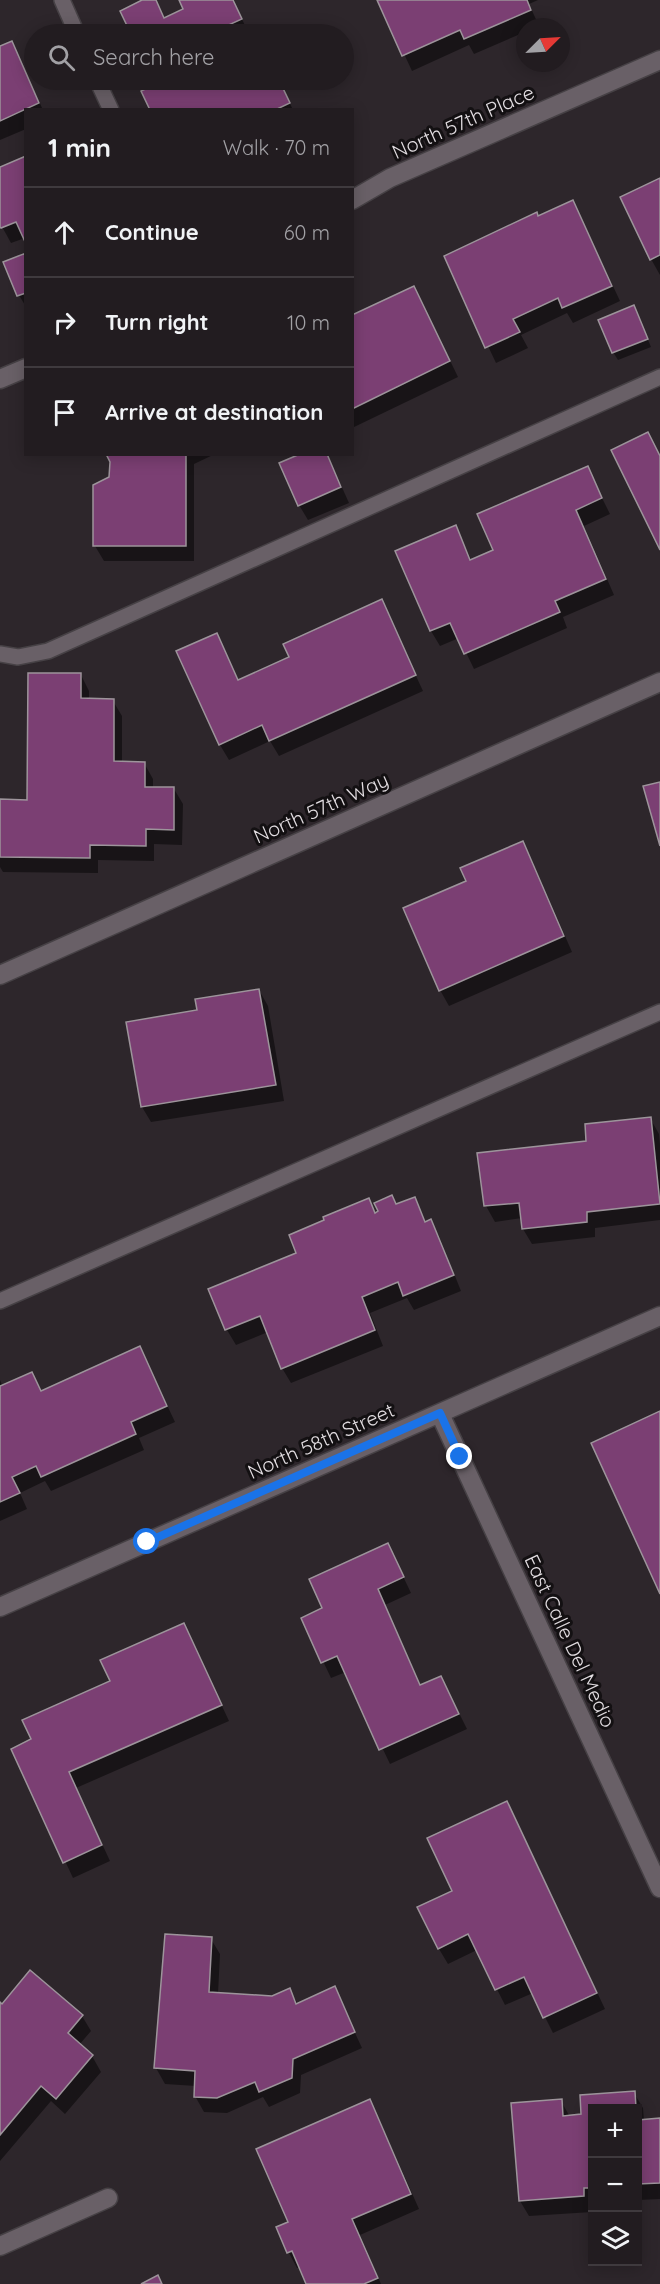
<!DOCTYPE html>
<meta charset="utf-8">
<style>
body{margin:0;font-family:Quicksand,sans-serif;background:#2a2529;color:#f1f3f6}
.controls{position:absolute;right:18px;bottom:18px;display:grid;overflow:hidden;border-radius:0px;box-shadow:0 3px 15px #0003}
.controls button{width:54px;height:54px;display:grid;place-items:center;padding:0;border:0;border-bottom:2px solid #3f3a3e;background:#221c20;color:#f1f3f6;font:30px sans-serif}
.compass{position:absolute;left:516px;top:18px;width:54px;height:54px;border-radius:50%;background:#221c20;box-shadow:0 3px 15px #0003;rotate:66deg}
.stop{position:absolute;width:18px;height:18px;margin:-14px;border:4px solid #1a73e8;border-radius:50%;background:#fff}
.stop.end{background:#1a73e8;border-color:#fff;box-shadow:0 2px 6px #0008}
.list{margin:0;padding:0;list-style:none}
h2{display:flex;justify-content:space-between;align-items:center;height:78px;margin:0;padding:0 24px;font-size:26px}
h2 small{font-size:20px;font-weight:400;color:#a2a1a5}
.list li{display:grid;grid-template-columns:39px 1fr auto;gap:18px;align-items:center;box-sizing:border-box;height:90px;padding:0 24px;border-top:2px solid #3f3a3e}
.list b{display:block;font-size:22px;white-space:nowrap}
.list em{font-size:20px;font-style:normal;color:#a2a1a5}
.icon{flex:none;width:33px;height:33px;fill:none;stroke:currentColor;stroke-width:2;stroke-linecap:round;stroke-linejoin:round}
.map{position:relative;flex:none;width:660px;height:2284px;overflow:hidden}
.search{position:absolute;background:#221c20;box-shadow:0 3px 15px #0003;left:24px;top:24px;width:330px;height:66px;display:flex;align-items:center;gap:15px;box-sizing:border-box;padding:0 21px;border-radius:33px;color:#a2a1a5;font-size:22px}
.panel{position:absolute;background:#221c20;box-shadow:0 3px 15px #0003;left:24px;top:108px;width:330px;height:348px;border-radius:0px}
.map>svg:first-child{display:block}
</style>
<div class="map">
<svg width="660" height="2284" viewBox="0 0 660 2284">
<rect width="100%" height="100%" fill="#2d262b"/>
<!-- shadow -->
<g fill="#0007">
<path d="M146 0H155L165 19 185 9 181 0H233L249 34H132L122 11Z"/>
<path d="M379 0H538L529 4 539 26 525 27V32L474 54 469 45 412 71Z"/>
<path d="M12 43 43 110H26V129L0 140V48Z"/>
<path d="M153 80H279L293 110H151L156 86Z"/>
<path d="M0 168 25 238 11 243 0 223Z"/>
<path d="M660 179V275L651 259Z"/>
<path d="M538 217 581 218 620 301 573 323 567 313 521 335 528 348 496 363 446 257Z"/>
<path d="M26 254V307L19 295Z"/>
<path d="M422 303 458 377 352 428V316Z"/>
<path d="M634 307 651 347 618 360 613 352Z"/>
<path d="M108 454H215L194 464V561H104L95 546 111 478V462Z"/>
<path d="M327 454 349 503 308 520 299 505Z"/>
<path d="M587 468 610 514 584 526 614 595 563 617 567 628 474 669 459 638 440 646 431 631 455 527 472 561 495 551Z"/>
<path d="M381 601 423 691 279 756 270 741 229 760 220 745 216 634 239 681 291 658Z"/>
<path d="M81 675 89 691V700L113 701 122 716V763H144L153 779V789H174L183 804 182 845 154 844V861L98 860V873L3 872 0 867V801H28Z"/>
<path d="M522 843 531 858 572 952 449 1006 440 990 468 882Z"/>
<path d="M259 990 268 1006 284 1101 151 1122 142 1107 128 1023 199 1011Z"/>
<path d="M650 1118 659 1134 660 1145V1220L595 1228V1237L532 1244 523 1229 522 1218 495 1222 486 1206 479 1155 588 1143Z"/>
<path d="M414 1199 426 1222 430 1221 439 1236 461 1291 414 1310 407 1298 370 1313 383 1346 291 1383 282 1368 268 1332 236 1345 227 1330 210 1289 298 1254 368 1200 376 1214Z"/>
<path d="M140 1348 175 1422 139 1438 144 1450 51 1491 45 1481 20 1493 27 1509 0 1521V1380L3 1387 41 1392Z"/>
<path d="M388 1545 411 1593 385 1605 421 1686 441 1677 467 1729 390 1764 346 1672 331 1678 303 1619 324 1608Z"/>
<path d="M184 1625 229 1721 76 1788 110 1861 73 1878 13 1749 33 1740Z"/>
<path d="M507 1803 605 2009 553 2033 533 1993 505 2005 477 1950 448 1964 439 1949Z"/>
<path d="M211 1939 220 1954 218 1994 272 1998 289 1990 298 2004 334 1988 362 2048 301 2075 300 2093 269 2107 263 2097 227 2113 204 2112 195 2096 196 2086 165 2084 156 2068Z"/>
<path d="M0 2004 82 2016 91 2031 79 2045 92 2056 101 2072 65 2114 51 2101 0 2161Z"/>
<path d="M634 2093 643 2108 644 2121 660 2120V2199L638 2200V2108H592V2212L529 2216 520 2201 561 2101 570 2117 582 2116 581 2096Z"/>
<path d="M369 2101 378 2117 419 2209 360 2235 381 2284H308L300 2267 297 2268 289 2253 278 2228 290 2223Z"/>
</g>
<!-- building -->
<g fill="#7b3f73" stroke="#9d949b" stroke-width="1.5">
<path d="M142 0H156L164 18 183 9 179 0H233L242 19 211 33 212 34H131L120 11Z"/>
<path d="M377 0H527L531 10 464 39 460 30 402 56Z"/>
<path d="M12 41 39 103 0 121V46Z"/>
<path d="M152 80H279L290 103 275 110H150L141 91 154 85Z"/>
<path d="M26 156V244L16 222 1 228 0 227V167Z"/>
<path d="M660 178V255L650 260 620 197Z"/>
<path d="M573 200 612 286 562 308 558 298 513 319 520 332 485 348 444 256 537 212 538 216Z"/>
<path d="M26 253V293L17 296 3 262Z"/>
<path d="M414 286 450 361 352 409V315Z"/>
<path d="M634 305 648 339 612 353 598 320Z"/>
<path d="M648 432 660 456V550L611 450Z"/>
<path d="M106 454H186V546H93V485L109 477 110 462Z"/>
<path d="M300 454H327L341 487 298 506 279 463Z"/>
<path d="M588 466 602 498 576 510 606 579 555 601 560 612 464 654 450 623 430 631 395 551 456 525 470 560 493 550 477 514Z"/>
<path d="M382 599 416 675 269 741 262 725 219 745 176 651 217 633 238 680 289 657 283 644Z"/>
<path d="M28 673H81V698L114 699V761L145 762V787H174V830L146 829V846L90 845V858L0 857V799L27 800Z"/>
<path d="M660 782V846L643 786Z"/>
<path d="M523 841 564 936 439 991 403 908 466 881 460 868Z"/>
<path d="M259 989 276 1085 141 1107 126 1022 197 1010 195 999Z"/>
<path d="M651 1117 660 1204 587 1212V1222L522 1229 519 1203 484 1206 477 1153 586 1141 585 1124Z"/>
<path d="M392 1195 396 1204 415 1197 425 1222 431 1219 454 1275 403 1296 398 1282 362 1297 375 1330 281 1369 260 1316 225 1330 208 1289 296 1253 289 1235 324 1220 323 1217 369 1198 375 1213 378 1211 374 1203Z"/>
<path d="M140 1346 167 1406 131 1422 136 1434 41 1477 36 1466 12 1477 20 1493 0 1502V1386L32 1372 41 1391Z"/>
<path d="M660 1411V1594L591 1443Z"/>
<path d="M388 1543 404 1577 378 1589 420 1685 441 1676 459 1714 379 1750 337 1656 321 1663 301 1618 322 1608 309 1579Z"/>
<path d="M184 1623 222 1705 69 1772 102 1845 63 1863 11 1749 31 1739 22 1720 110 1681 100 1660Z"/>
<path d="M507 1801 597 1993 543 2018 524 1977 495 1990 468 1934 438 1949 417 1907 452 1891 427 1838Z"/>
<path d="M165 1934 212 1937 209 1992 272 1996 290 1988 296 2004 335 1986 355 2032 293 2059 292 2078 259 2092 255 2082 217 2098 194 2097 195 2071 154 2068Z"/>
<path d="M30 1970 83 2015 68 2033 93 2055 56 2099 41 2086 0 2135V2002L2 2004Z"/>
<path d="M635 2091 636 2108H592V2188H584V2196L519 2201 511 2103 562 2099 563 2116 581 2114 580 2095Z"/>
<path d="M370 2099 411 2194 352 2219 378 2278 364 2284H306L292 2251 287 2253 276 2227 288 2222 256 2149Z"/>
<path d="M660 2118V2183L638 2184V2120Z"/>
<path d="M158 2275 162 2284H141Z"/>
</g>
<g fill="none" stroke-linecap="round" stroke-linejoin="round">
<!-- lane casing -->
<g stroke="#464145" stroke-width="18">
<g id="lane">
<path d="M62 0 77 34"/>
<path d="M97 80 111 110"/>
<path d="M0 654 18 657 48 651 660 377"/>
<path d="M0 1301 660 1012"/>
</g>
</g>
<!-- street casing -->
<g stroke="#464145" stroke-width="21">
<g id="street">
<path d="M352 200 390 178 660 60"/>
<path d="M0 379 26 368"/>
<path d="M0 975 660 682"/>
<path d="M440 1414 660 1888"/>
<path d="M0 1607 660 1316"/>
<path d="M0 2246 108 2198"/>
</g>
</g>
<!-- lane -->
<use href="#lane" stroke="#696067" stroke-width="15"/>
<!-- street -->
<use href="#street" stroke="#696067" stroke-width="18"/>
</g>
<g fill="none" stroke-linecap="round" stroke-linejoin="round">
<!-- route -->
<path stroke="#1a73e8" stroke-width="8" d="M147 1542 440 1413 460 1457"/>
</g>
<g text-anchor="middle" stroke-width="6" stroke-linejoin="round" paint-order="stroke">
<!-- street labels -->
<g font-size="20" fill="#e3dee2" stroke="#131012">
<text transform="translate(463 122) rotate(-24)" y="7">North 57th Place</text>
<text transform="translate(321 808) rotate(-24)" y="7">North 57th Way</text>
<text transform="translate(321 1441) rotate(-24)" y="7">North 58th Street</text>
<text transform="translate(570 1641) rotate(65)" y="7">East Calle Del Medio</text>
</g>
</g>
</svg>
<div class="controls">
<button>+</button>
<button>−</button>
<button><svg class="icon" aria-label="layers" viewBox="0 0 24 24"><path d="M12 4l9 5-9 5-9-5zM3 14l9 5 9-5"/></svg></button>
</div>
<svg class="compass" viewBox="-18 -18 36 36"><path d="M0-13l5 13h-10z" fill="#e53935"/><path d="M0 13l5-13h-10z" fill="#a2a1a5"/></svg>
<div class="stop" style="left:147px;top:1542px"></div>
<div class="stop end" style="left:460px;top:1457px"></div>
<div class="search"><svg class="icon" aria-label="search" viewBox="0 0 24 24"><circle cx="10" cy="10" r="6"/><path d="M15 15l6 6"/></svg>Search here</div>
<section class="panel">
<h2>1 min<small>Walk · 70 m</small></h2>
<ul class="list">
<li><svg class="icon" aria-label="ahead" viewBox="0 0 24 24"><path d="M12 20V5M6 11l6-6 6 6"/></svg><div><b>Continue</b></div><em>60 m</em></li>
<li><svg class="icon" aria-label="right" viewBox="0 0 24 24"><path d="M7 20v-9h11M14 6l5 5-5 5"/></svg><div><b>Turn right</b></div><em>10 m</em></li>
<li><svg class="icon" aria-label="arrive" viewBox="0 0 24 24"><path d="M6 21V4h12l-3 4 3 4H6"/></svg><div><b>Arrive at destination</b></div></li>
</ul>
</section>
</div>
